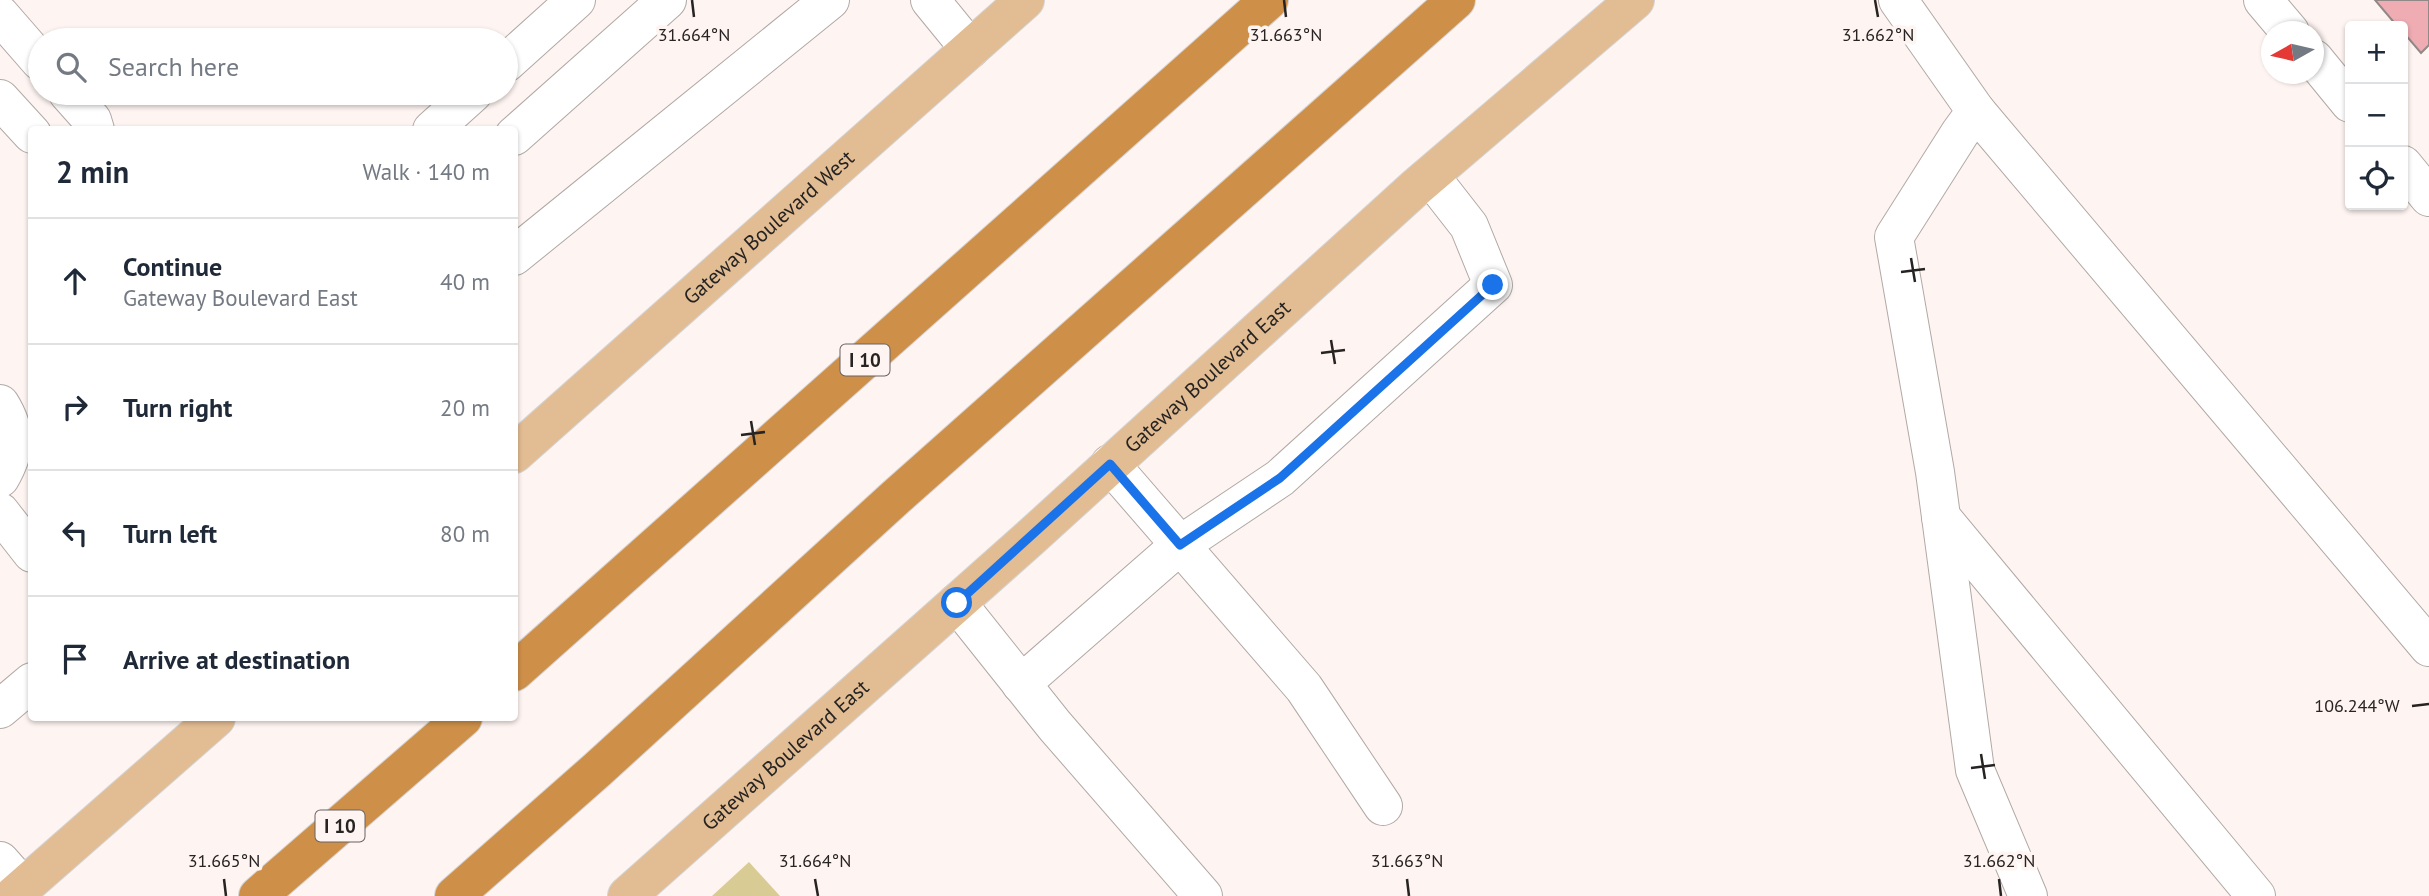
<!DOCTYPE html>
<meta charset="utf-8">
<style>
body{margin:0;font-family:"PT Sans",sans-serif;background:#f2f2f3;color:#1f2937}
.controls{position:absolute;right:21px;top:21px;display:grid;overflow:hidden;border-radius:7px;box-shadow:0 2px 5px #0004}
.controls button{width:63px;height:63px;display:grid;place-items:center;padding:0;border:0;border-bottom:2px solid #e0e1e3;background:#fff;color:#1f2937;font:35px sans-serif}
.compass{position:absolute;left:2261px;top:21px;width:63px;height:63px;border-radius:50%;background:#fff;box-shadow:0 2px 5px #0004;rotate:262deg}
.stop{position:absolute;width:21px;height:21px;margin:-16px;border:5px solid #1a73e8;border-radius:50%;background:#fff}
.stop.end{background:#1a73e8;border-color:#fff;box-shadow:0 2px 7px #0008}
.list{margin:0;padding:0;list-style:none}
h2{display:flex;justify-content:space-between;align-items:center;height:91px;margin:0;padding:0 28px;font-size:30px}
h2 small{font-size:23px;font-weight:400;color:#747a83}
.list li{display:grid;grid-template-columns:46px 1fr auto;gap:21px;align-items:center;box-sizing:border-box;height:126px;padding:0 28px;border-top:2px solid #e0e1e3}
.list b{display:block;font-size:26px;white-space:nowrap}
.list p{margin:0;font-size:23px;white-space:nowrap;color:#747a83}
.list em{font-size:23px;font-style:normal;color:#747a83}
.icon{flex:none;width:38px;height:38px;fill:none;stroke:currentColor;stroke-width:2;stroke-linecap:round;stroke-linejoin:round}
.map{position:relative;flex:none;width:2429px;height:896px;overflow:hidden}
.search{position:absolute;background:#fff;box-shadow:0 2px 5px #0004;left:28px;top:28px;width:490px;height:77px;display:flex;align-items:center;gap:18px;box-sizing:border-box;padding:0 24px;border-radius:38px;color:#747a83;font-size:26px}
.panel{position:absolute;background:#fff;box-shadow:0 2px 5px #0004;left:28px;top:126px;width:490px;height:595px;border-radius:7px}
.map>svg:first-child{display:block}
</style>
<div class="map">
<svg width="2429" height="896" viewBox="0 0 2429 896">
<rect width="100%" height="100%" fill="#fef4f1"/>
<!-- green -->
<path fill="#d9cb94" d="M749 862 780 896H712Z"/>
<!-- building -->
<path fill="#efacb3" stroke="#918888" stroke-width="2" d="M2375 0H2429V45L2421 53 2403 32V26H2397Z"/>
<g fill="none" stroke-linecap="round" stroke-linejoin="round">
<!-- minor casing -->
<g stroke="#b1a9a6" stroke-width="40">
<g id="minor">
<path d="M930 0 970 49"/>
<path d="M1898 0 1976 111 1960 133 1894 237 1935 472 1975 770 2028 896"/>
<path d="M2263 0 2290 32"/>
<path d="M0 15 40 61"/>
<path d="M2314 59 2350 103"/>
<path d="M506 63 576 0"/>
<path d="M68 93 92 120 95 130"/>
<path d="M0 99 32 134"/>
<path d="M1976 111 2429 647"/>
<path d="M432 130 473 93"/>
<path d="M514 136 667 0"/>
<path d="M2403 165 2429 197"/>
<path d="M514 256 830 0"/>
<path d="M0 404C17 431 16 451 0 478"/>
<path d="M1110 464 1304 688 1383 806"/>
<path d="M0 512 32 553"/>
<path d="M1941 517 2256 896"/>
<path d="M957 603 1055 726 1203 896"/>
<path d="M1021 684 1180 545 1280 478 1493 285 1469 226 1430 176"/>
<path d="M0 709 32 682"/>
<path d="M0 861 23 887"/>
</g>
</g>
<!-- major casing -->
<g stroke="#d4d3d3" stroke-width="40">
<g id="major">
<path id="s1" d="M514 454 1025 0"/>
<path d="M13 896 216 718"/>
<path id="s2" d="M627 896 1030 538 1414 189 1635 0"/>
</g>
</g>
<!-- highway casing -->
<g stroke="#d4d3d3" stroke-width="40">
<g id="highway">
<path d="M514 672 1269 0"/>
<path d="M258 896 463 718"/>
<path d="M454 896 598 769 896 497 1456 0"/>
</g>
</g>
<!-- minor -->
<use href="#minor" stroke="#fff" stroke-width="38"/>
<!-- major -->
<use href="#major" stroke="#e2bc92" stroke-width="38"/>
<!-- highway -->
<use href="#highway" stroke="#ce9049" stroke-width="38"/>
</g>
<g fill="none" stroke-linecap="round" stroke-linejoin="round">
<!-- route -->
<path stroke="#1a73e8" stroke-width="9" d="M957 603 1110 464 1180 545 1280 478 1493 285"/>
</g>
<!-- ticks -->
<path fill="none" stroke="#262322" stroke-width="2.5" d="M692 0 694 17M1284 0 1286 17M1875 0 1878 17M1911 258 1915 282M1901 272 1925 269M1331 340 1335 364M1321 353 1345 350M751 421 755 445M741 435 765 432M2412 706 2429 704M1981 754 1985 779M1971 768 1995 765M224 879 226 896M815 879 818 896M1407 879 1409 896M1999 879 2001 896"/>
<g text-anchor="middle" stroke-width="7" stroke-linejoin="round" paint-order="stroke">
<!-- shield labels -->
<g fill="#fef4f1" stroke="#676260" stroke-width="2">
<rect x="840.5" y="344.5" width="49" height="31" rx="5"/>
<rect x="315.5" y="810.5" width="49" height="31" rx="5"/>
</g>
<g font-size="19" font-weight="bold" fill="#262322">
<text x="865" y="367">I 10</text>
<text x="340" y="833">I 10</text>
</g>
<!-- street labels -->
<g font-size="21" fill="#262322" stroke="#fef4f1">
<text dy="7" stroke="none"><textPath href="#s1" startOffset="341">Gateway Boulevard West</textPath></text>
<text dy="7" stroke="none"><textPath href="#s2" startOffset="779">Gateway Boulevard East</textPath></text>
<text dy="7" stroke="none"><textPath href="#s2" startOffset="212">Gateway Boulevard East</textPath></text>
</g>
</g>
<g font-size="18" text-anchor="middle" fill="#262322" stroke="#fef4f1" stroke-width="7" stroke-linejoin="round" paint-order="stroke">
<text x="694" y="41">31.664°N</text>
<text x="1286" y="41">31.663°N</text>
<text x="1878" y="41">31.662°N</text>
<text x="2357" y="712">106.244°W</text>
<text x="224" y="867">31.665°N</text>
<text x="815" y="867">31.664°N</text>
<text x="1407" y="867">31.663°N</text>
<text x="1999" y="867">31.662°N</text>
</g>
</svg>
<div class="controls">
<button>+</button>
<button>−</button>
<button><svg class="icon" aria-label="locate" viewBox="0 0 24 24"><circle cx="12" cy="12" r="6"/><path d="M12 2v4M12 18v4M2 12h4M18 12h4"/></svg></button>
</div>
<svg class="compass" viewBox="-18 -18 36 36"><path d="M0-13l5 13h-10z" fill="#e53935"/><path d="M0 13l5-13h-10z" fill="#747a83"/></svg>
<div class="stop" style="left:957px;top:603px"></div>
<div class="stop end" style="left:1493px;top:285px"></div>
<div class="search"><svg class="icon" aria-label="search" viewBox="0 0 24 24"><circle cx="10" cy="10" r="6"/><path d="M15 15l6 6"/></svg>Search here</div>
<section class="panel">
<h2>2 min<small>Walk · 140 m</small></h2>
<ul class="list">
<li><svg class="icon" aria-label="ahead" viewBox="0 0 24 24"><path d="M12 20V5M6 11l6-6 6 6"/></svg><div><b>Continue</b><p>Gateway Boulevard East</p></div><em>40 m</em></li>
<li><svg class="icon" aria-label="right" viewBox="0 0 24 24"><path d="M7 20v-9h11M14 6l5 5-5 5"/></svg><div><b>Turn right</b></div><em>20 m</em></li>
<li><svg class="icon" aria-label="left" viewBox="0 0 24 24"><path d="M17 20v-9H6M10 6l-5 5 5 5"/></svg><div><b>Turn left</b></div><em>80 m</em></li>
<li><svg class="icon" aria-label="arrive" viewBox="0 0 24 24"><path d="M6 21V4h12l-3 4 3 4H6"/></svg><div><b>Arrive at destination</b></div></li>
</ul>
</section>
</div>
